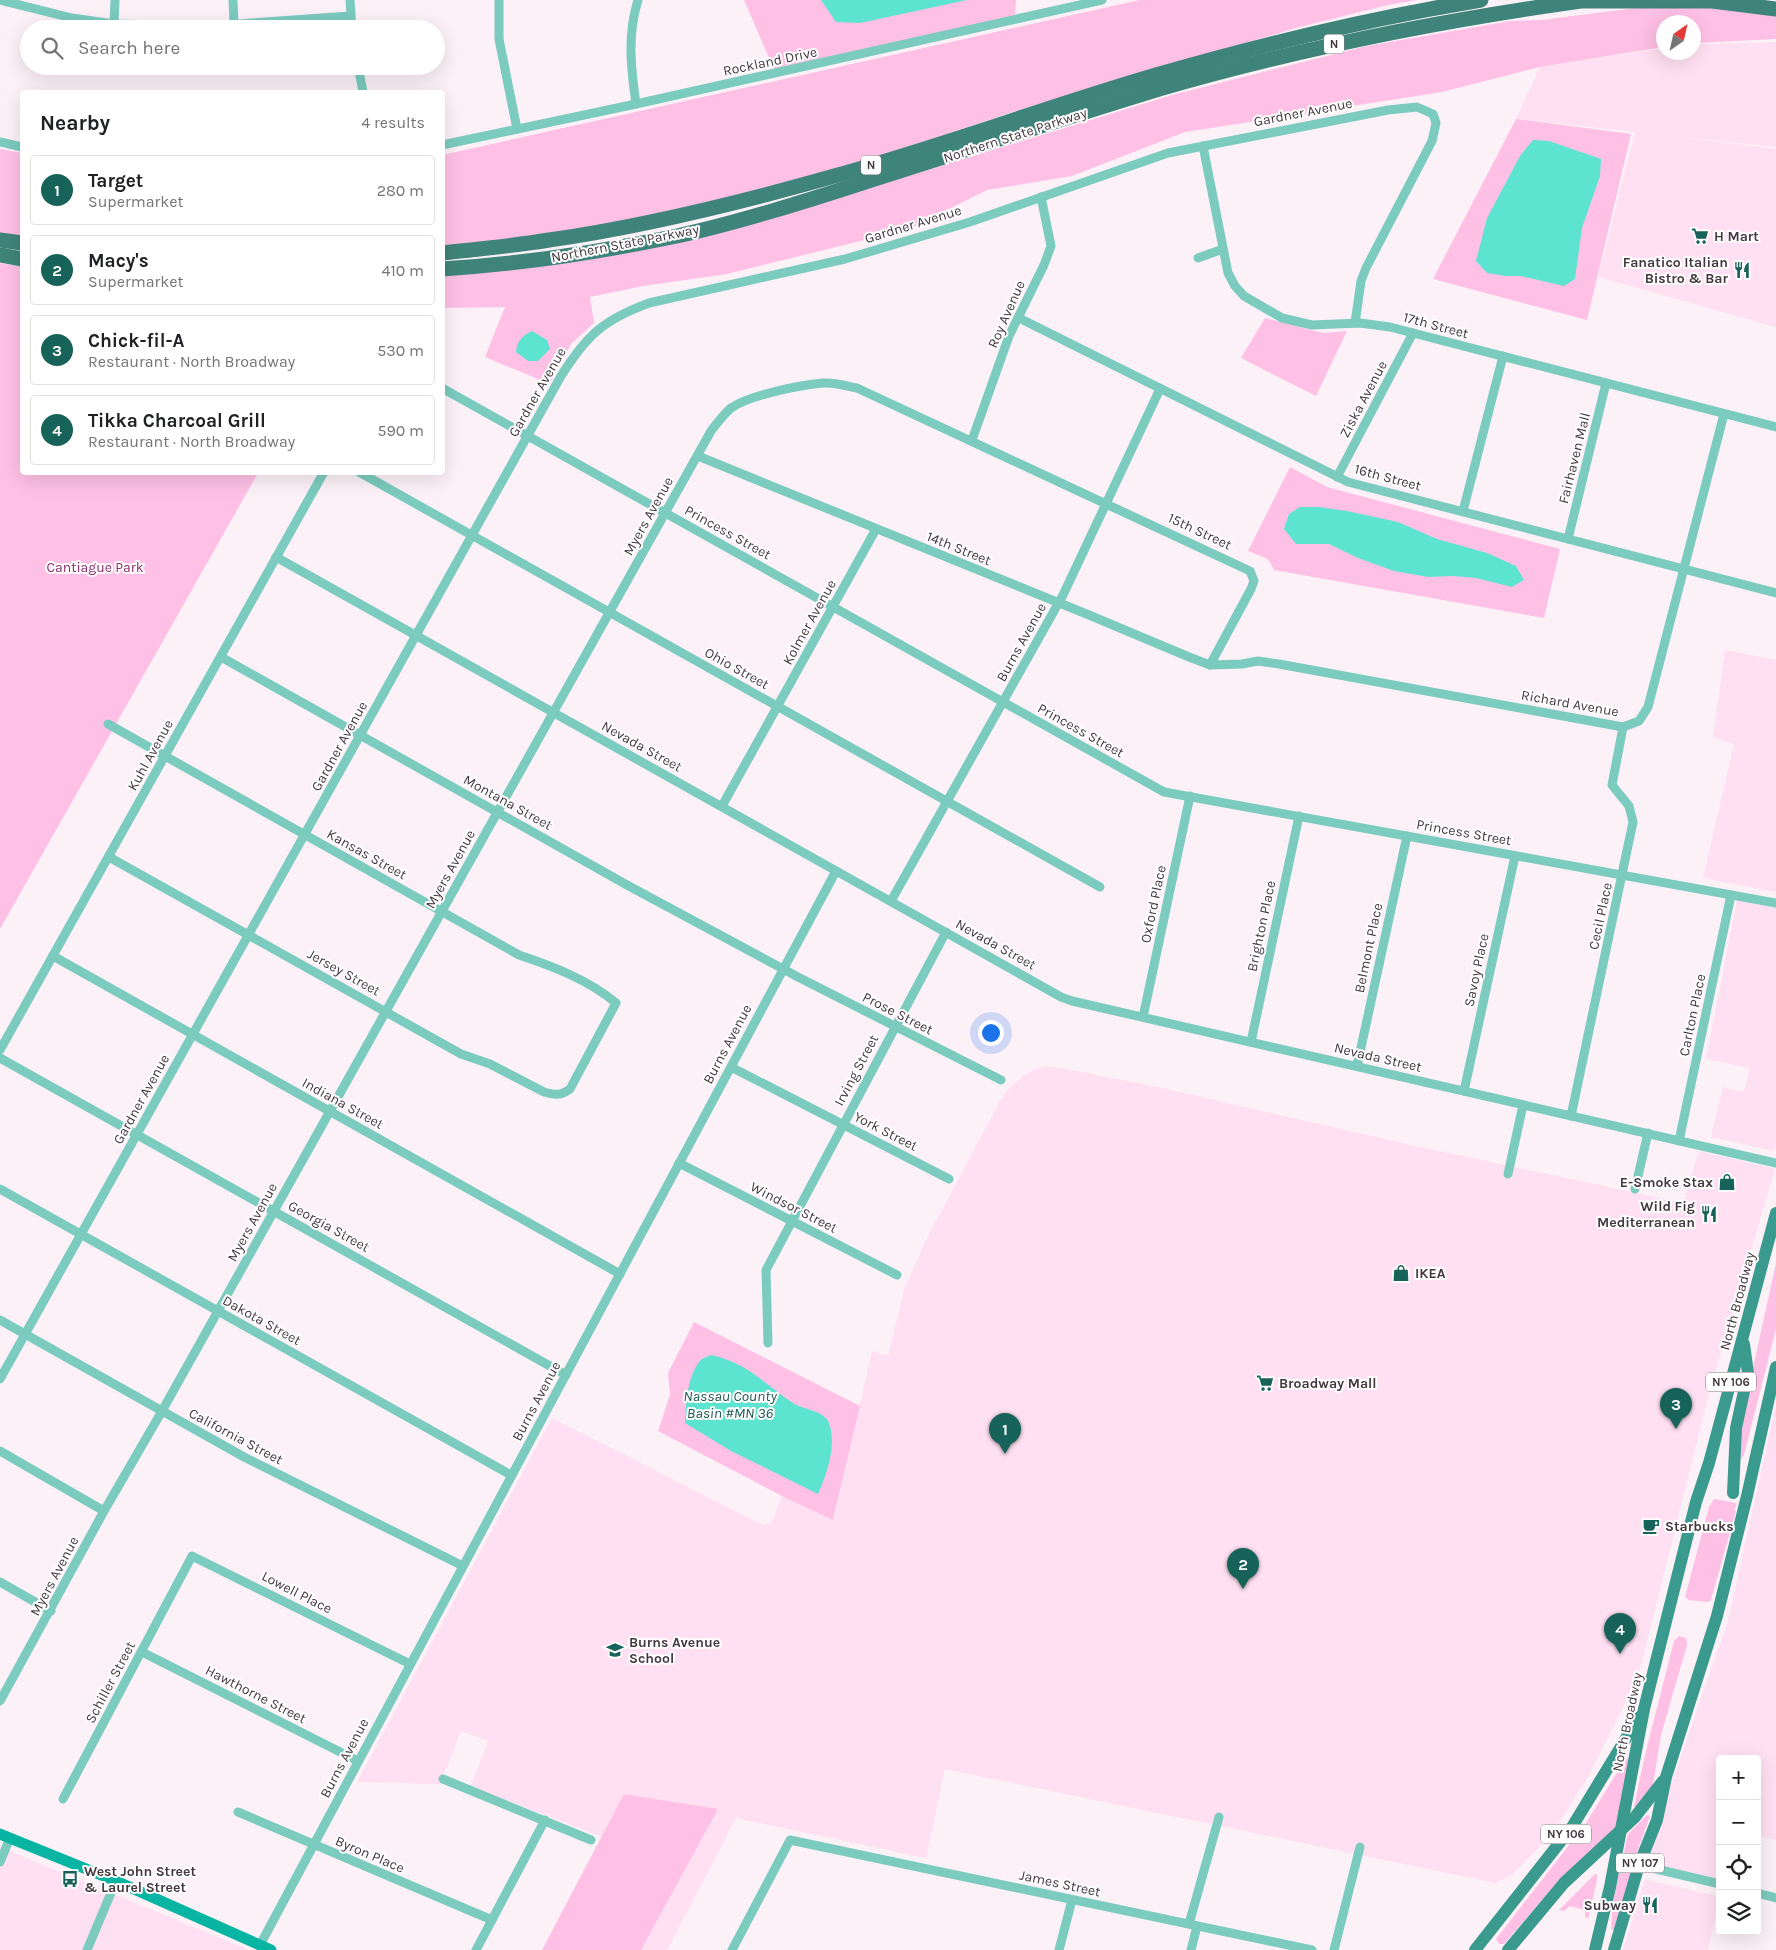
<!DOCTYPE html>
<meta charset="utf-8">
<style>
body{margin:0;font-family:Karla,sans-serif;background:#f6f6f6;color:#202124}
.controls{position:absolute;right:15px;bottom:15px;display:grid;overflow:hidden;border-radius:5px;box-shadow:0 5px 20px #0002}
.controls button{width:45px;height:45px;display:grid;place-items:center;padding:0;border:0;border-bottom:1px solid #e0e0e0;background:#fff;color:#202124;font:25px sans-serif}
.compass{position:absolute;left:1656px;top:15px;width:45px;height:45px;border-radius:50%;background:#fff;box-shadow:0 5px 20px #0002;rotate:34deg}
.you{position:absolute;left:990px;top:1032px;width:18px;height:18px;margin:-12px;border:4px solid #fff;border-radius:50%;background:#1a73e8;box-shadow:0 0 0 8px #1a73e833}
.badge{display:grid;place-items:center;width:32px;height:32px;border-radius:50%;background:#186359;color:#fff;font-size:16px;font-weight:700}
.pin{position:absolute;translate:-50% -41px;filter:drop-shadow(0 1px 2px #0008)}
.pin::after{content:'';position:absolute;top:26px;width:18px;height:15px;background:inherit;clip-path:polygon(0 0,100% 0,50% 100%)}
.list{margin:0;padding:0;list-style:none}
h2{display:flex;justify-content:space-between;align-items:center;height:65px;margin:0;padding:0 20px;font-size:21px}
h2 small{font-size:16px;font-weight:400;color:#757577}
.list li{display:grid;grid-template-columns:32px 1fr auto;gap:15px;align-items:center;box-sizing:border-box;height:70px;margin:0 10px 10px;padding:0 10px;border:1px solid #e0e0e0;border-radius:5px}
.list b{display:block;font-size:19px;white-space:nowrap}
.list p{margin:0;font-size:16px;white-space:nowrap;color:#757577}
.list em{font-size:16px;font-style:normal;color:#757577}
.icon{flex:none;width:28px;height:28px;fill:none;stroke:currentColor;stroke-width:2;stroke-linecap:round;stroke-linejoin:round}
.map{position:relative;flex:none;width:1776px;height:1950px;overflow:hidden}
.search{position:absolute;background:#fff;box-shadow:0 5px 20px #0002;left:20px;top:20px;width:425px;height:55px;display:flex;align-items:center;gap:12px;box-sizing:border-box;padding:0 18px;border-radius:28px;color:#757577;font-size:19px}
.panel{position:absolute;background:#fff;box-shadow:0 5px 20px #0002;left:20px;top:90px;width:425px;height:385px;border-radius:5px}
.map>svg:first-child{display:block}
</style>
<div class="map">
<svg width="1776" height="1950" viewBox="0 0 1776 1950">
<rect width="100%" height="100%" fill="#fdf1f8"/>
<!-- built -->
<g fill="#ffe0f2">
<path d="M1776 42V147L1679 137 1776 149V327L1598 277 1635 132 1516 119 1540 67 1663 48 1664 52H1694V44Z"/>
<path d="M1725 650 1776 660V892L1703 878 1734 744 1713 737Z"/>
<path d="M1737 900 1776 908V1143L1774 1151 1711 1137 1723 1087 1744 1092 1750 1068 1706 1059Z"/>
<path d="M1051 1066 1162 1088 1411 1145 1683 1203 1699 1151 1775 1169 1709 1393 1640 1669 1620 1714 1588 1777 1552 1834 1511 1875 1495 1883 945 1769 926 1858 736 1818 667 1950H641L718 1809 624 1794 602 1837 471 1786 488 1741 461 1731 440 1784 357 1782 552 1418 763 1525 772 1522 782 1496 834 1520 872 1351 885 1355 889 1353 904 1290 925 1242 1000 1101 1011 1086 1025 1075 1038 1068Z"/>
<path d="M1776 1404V1840L1757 1836V1759H1720V1879L1644 1862 1728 1621Z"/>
<path d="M0 1847 242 1947 248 1950H0Z"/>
<path d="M1645 1879 1720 1897 1708 1950H1623Z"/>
</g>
<!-- green -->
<g fill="#fec0e5">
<path d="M744 0H1016L1015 20 776 74Z"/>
<path d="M1140 0H1417L1388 5 1296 28 1022 109 853 165 782 186 614 224 524 238 443 246 442 155Z"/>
<path d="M1705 5 1776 14V39L1694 43V22H1664L1663 47 1540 67 1442 92 1185 132 1072 176 987 190 909 229 727 274 643 286 590 297 594 323 571 344 550 384 485 357 505 307 443 308V273L768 219 1172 95 1367 46 1510 21 1541 20 1652 6Z"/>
<path d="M1516 119 1631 134 1587 320 1433 279Z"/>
<path d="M0 149 22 153V236L0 233Z"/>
<path d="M0 263 22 267V472L258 473 0 929Z"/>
<path d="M1265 318 1323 333 1347 331 1316 396 1241 358Z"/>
<path d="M1290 467 1327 487 1560 549 1544 618 1274 570 1268 559 1248 551Z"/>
<path d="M1776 1263V1329L1744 1455 1741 1459 1737 1458 1742 1418Z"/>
<path d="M694 1322 860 1406 833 1520 782 1496 658 1431 670 1395 668 1373Z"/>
<path d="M1714 1499 1736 1503 1737 1504 1734 1510 1736 1511 1711 1600 1709 1602 1689 1600 1685 1597 1709 1507Z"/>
<path d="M1679 1636 1686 1638 1687 1645 1661 1735 1653 1785 1636 1807 1634 1806 1645 1755 1674 1641Z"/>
<path d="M1626 1758 1630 1759 1617 1827 1552 1888 1504 1944H1499L1496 1939 1586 1823Z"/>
<path d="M624 1794 718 1809 641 1950H542Z"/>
<path d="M1647 1815 1650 1816 1638 1849 1615 1930 1611 1929 1613 1900 1628 1834Z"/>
<path d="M1595 1874 1597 1875V1880L1588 1919 1585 1917V1910L1570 1906 1564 1911 1559 1910Z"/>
</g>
<!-- water -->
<g fill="#5de4d1">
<path d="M821 0H967L860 23 836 22Z"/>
<path d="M1533 140 1549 141 1601 159 1600 176 1582 228 1575 279 1564 286 1521 276H1506L1487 273 1476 261 1487 218 1520 156Z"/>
<path d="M532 331 547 340 550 349 538 361H528L516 352C517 341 522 336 532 331Z"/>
<path d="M1300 507H1319L1347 511 1398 522 1437 539 1487 553 1516 566 1524 580 1512 587 1476 578 1452 576 1428 577 1394 571 1358 558 1329 544H1296L1284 529 1289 514Z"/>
<path d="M711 1355C748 1363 763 1383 793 1403 803 1410 824 1410 829 1423 837 1445 827 1474 818 1494L731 1451 685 1423C686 1405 687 1376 700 1361 702 1358 707 1357 711 1355Z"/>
</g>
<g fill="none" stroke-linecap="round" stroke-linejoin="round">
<!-- street -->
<g stroke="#7bcbbe" stroke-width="9">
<path d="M0 0 72 18 114 24 210 26 350 16"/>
<path d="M233 0 234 23"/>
<path d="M350 0 352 29"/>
<path d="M499 0V39L517 129"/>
<path d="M114 24 115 0"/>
<path d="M358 66 363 92"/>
<path d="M636 104C631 69 627 35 638 0"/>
<path d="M0 142 22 147"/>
<path d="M442 145 636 104 1102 0"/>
<path d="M1203 146 1228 273 1235 286 1244 296 1282 318 1312 325 1360 323 1390 327 1776 427"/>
<path d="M1198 258 1223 249"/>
<path d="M1019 318 1348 482 1776 593"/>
<path d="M442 388 1164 792 1776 903"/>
<path d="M972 440 1009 336 1044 265 1051 246 1041 197"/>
<path d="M698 456 1089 615 1189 657 1210 665 1242 664 1258 661 1279 664 1623 727 1639 721 1648 707 1724 414"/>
<path d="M359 472 1100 887"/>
<path d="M1337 477 1413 333"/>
<path d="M1463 511 1503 356"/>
<path d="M1568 539 1606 383"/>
<path d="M276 557 1061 997 1072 1001 1776 1163"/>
<path d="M221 657 627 885 798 977 1001 1080"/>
<path d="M108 724 519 955C552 966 589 980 616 1003L570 1089C561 1096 554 1095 544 1092L490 1064 461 1054 109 857"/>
<path d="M722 806 876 529"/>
<path d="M891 901 1063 595 1160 389"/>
<path d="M53 956 620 1274"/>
<path d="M1143 1017 1190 796"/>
<path d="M1251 1042 1299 816"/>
<path d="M0 1050 324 472"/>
<path d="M0 1058 566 1375"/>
<path d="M1357 1066 1407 836"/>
<path d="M731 1067 949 1179"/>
<path d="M1464 1091 1515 856"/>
<path d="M1571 1116 1633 822 1629 806 1612 785 1623 727"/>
<path d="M1679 1141 1731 895"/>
<path d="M679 1163 897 1275"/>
<path d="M1508 1174 1523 1105"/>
<path d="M0 1189 511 1475"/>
<path d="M1635 1189 1648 1133"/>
<path d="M0 1320 244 1457 463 1566"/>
<path d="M768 1343 766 1270 946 932"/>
<path d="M0 1379 561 376C587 335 603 320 649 303L845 259 970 222 1168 153 1388 110 1417 107 1433 114 1436 123 1432 141 1366 268 1361 281 1355 323"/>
<path d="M0 1451 104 1511"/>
<path d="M0 1582 51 1611"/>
<path d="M142 1652 358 1761"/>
<path d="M0 1701 104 1511 162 1411 711 431C717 423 723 415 731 408 750 395 800 385 823 383 835 382 846 386 857 388L1250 571 1254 581 1251 589 1210 665"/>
<path d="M443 1779 591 1840"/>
<path d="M63 1799 192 1556 410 1664"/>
<path d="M238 1812 492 1920"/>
<path d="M0 1862 10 1838"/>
<path d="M1639 1865 1720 1884"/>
<path d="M1757 1893 1776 1898"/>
<path d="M1189 1924 1219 1817"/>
<path d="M260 1945 836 871"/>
<path d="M87 1950 116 1881"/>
<path d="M476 1950 545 1820"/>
<path d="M732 1950 790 1840 1312 1950"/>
<path d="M1059 1950 1072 1900"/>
<path d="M1191 1950 1197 1926"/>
<path d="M1334 1950 1360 1847"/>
</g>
<!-- secondary -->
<path stroke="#08b5a3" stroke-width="11" d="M0 1834 116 1881 271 1950"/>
<!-- primary -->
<g stroke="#399a8d" stroke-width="12">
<path d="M1733 1493 1736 1428 1748 1373 1744 1344"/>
<path d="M1475 1950 1572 1827 1639 1717"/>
<path d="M1508 1950 1564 1883 1635 1817 1663 1781"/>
<path d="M1595 1950 1610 1887 1644 1709 1696 1502 1709 1463 1776 1213"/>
<path d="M1614 1950 1639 1865 1657 1820 1666 1777 1717 1616 1747 1496 1776 1367"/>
</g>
<!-- highway -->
<g stroke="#3f847a" stroke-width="15">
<path d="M1585 1H1712L1776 9"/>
<path d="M0 240 22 243"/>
<path d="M442 253C478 249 514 246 549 240 647 226 743 202 838 175 945 145 1050 106 1156 75 1263 44 1372 18 1481 0"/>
<path d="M0 255 22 259"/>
<path d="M442 269C521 264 600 252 677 236 741 222 804 202 865 182 963 151 1061 119 1159 89 1300 48 1443 20 1588 0"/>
</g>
</g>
<!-- icons -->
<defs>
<g id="supermarket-bare" transform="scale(1.35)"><path d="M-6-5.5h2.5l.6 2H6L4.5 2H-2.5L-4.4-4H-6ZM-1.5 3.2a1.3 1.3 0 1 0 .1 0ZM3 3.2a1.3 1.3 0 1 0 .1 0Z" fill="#186359" stroke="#fff" stroke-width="2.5" paint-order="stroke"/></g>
<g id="restaurant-bare" transform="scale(1.35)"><path d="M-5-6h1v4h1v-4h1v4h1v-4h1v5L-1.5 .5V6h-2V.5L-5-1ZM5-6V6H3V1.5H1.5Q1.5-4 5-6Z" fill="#186359" stroke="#fff" stroke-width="2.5" paint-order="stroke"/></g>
<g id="shop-bare" transform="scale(1.35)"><path d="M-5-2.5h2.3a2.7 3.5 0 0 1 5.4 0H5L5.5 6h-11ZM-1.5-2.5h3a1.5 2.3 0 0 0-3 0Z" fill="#186359" stroke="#fff" stroke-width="2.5" paint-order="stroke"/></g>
<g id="cafe-bare" transform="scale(1.35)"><path d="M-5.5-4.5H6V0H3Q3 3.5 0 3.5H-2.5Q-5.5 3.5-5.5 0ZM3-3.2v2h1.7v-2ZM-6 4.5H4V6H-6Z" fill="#186359" stroke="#fff" stroke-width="2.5" paint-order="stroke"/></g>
<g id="school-bare" transform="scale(1.35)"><path d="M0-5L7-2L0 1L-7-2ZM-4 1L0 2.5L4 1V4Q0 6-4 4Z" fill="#186359" stroke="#fff" stroke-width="2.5" paint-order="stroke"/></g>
<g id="bus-bare" transform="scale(1.35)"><path d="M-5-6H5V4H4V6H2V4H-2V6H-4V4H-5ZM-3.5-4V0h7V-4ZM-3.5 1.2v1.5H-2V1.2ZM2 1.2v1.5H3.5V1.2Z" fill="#186359" stroke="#fff" stroke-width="2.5" paint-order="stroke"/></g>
</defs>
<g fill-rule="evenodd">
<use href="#supermarket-bare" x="1700" y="236"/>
<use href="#restaurant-bare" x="1742" y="270"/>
<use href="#shop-bare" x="1727" y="1182"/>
<use href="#restaurant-bare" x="1709" y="1214"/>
<use href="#shop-bare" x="1401" y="1273"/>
<use href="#supermarket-bare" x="1265" y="1383"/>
<use href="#cafe-bare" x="1651" y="1526"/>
<use href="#school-bare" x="615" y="1650"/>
<use href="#bus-bare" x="70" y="1879"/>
<use href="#restaurant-bare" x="1650" y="1905"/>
</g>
<g text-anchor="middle" stroke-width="4" stroke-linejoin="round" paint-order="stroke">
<!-- shield labels -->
<g fill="#fff" stroke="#7c7479" stroke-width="1">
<rect x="1324" y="34.5" width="20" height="19" rx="4"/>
<rect x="861" y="155.5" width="20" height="19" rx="4"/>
<rect x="1706" y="1372.5" width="50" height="19" rx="4"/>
<rect x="1541" y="1824.5" width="50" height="19" rx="4"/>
<rect x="1616" y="1853.5" width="48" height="19" rx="4"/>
</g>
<g font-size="12" font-weight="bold" fill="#44383f">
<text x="1334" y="48">N</text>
<text x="871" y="169">N</text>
<text x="1731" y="1386">NY 106</text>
<text x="1566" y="1838">NY 106</text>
<text x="1640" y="1867">NY 107</text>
</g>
<!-- street labels -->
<g font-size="14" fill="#44383f" stroke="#fff">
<text transform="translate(770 61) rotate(-12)" y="5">Rockland Drive</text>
<text transform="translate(1303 112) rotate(-11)" y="5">Gardner Avenue</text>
<text transform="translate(1015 135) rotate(-18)" y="5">Northern State Parkway</text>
<text transform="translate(913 224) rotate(-17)" y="5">Gardner Avenue</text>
<text transform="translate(625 243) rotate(-11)" y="5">Northern State Parkway</text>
<text transform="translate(1006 314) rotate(-66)" y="5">Roy Avenue</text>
<text transform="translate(1436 325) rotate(15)" y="5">17th Street</text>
<text transform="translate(537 392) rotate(-60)" y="5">Gardner Avenue</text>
<text transform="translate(1363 399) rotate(-62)" y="5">Ziska Avenue</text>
<text transform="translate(1574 458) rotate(-76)" y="5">Fairhaven Mall</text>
<text transform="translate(1388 477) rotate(15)" y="5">16th Street</text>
<text transform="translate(648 516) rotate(-61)" y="5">Myers Avenue</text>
<text transform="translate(1200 531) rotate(25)" y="5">15th Street</text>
<text transform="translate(728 532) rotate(29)" y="5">Princess Street</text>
<text transform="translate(959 548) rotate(22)" y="5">14th Street</text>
<text transform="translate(809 622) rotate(-61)" y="5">Kolmer Avenue</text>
<text transform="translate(1021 642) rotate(-61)" y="5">Burns Avenue</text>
<text transform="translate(737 668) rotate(29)" y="5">Ohio Street</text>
<text transform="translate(1570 703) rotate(10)" y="5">Richard Avenue</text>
<text transform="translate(1081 730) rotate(29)" y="5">Princess Street</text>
<text transform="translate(339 746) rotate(-61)" y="5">Gardner Avenue</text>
<text transform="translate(642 746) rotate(29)" y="5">Nevada Street</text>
<text transform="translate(150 755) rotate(-61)" y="5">Kuhl Avenue</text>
<text transform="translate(508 802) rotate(29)" y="5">Montana Street</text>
<text transform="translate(1464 832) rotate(10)" y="5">Princess Street</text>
<text transform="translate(367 854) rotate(29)" y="5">Kansas Street</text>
<text transform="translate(450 869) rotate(-61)" y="5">Myers Avenue</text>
<text transform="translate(1153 904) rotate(-78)" y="5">Oxford Place</text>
<text transform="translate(1600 916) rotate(-78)" y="5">Cecil Place</text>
<text transform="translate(1261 926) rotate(-78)" y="5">Brighton Place</text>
<text transform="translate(996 944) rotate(29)" y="5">Nevada Street</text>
<text transform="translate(1368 948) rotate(-78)" y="5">Belmont Place</text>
<text transform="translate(1476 970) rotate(-78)" y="5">Savoy Place</text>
<text transform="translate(344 972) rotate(29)" y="5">Jersey Street</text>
<text transform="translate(898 1013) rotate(27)" y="5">Prose Street</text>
<text transform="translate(1692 1015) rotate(-78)" y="5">Carlton Place</text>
<text transform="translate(727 1044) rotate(-62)" y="5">Burns Avenue</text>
<text transform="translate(1378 1057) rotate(13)" y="5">Nevada Street</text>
<text transform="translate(856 1070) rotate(-62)" y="5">Irving Street</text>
<text transform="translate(141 1099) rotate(-61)" y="5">Gardner Avenue</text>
<text transform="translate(343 1103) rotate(29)" y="5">Indiana Street</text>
<text transform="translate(886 1131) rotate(27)" y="5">York Street</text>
<text transform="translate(794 1207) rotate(27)" y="5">Windsor Street</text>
<text transform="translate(252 1222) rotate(-61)" y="5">Myers Avenue</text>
<text transform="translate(329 1226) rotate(29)" y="5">Georgia Street</text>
<text transform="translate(1737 1301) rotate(-75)" y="5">North Broadway</text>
<text transform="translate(262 1320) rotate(29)" y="5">Dakota Street</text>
<text transform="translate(536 1401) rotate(-62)" y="5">Burns Avenue</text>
<text transform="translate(236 1436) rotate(28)" y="5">California Street</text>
<text transform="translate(54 1576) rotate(-62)" y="5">Myers Avenue</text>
<text transform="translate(297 1592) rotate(27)" y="5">Lowell Place</text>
<text transform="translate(110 1682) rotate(-62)" y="5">Schiller Street</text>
<text transform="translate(256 1694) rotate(27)" y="5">Hawthorne Street</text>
<text transform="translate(1627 1722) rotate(-78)" y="5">North Broadway</text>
<text transform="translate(344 1758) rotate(-62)" y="5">Burns Avenue</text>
<text transform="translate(370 1854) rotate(23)" y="5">Byron Place</text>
<text transform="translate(1060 1883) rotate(12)" y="5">James Street</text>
</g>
<!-- poi labels -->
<g font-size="14" font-weight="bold" fill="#44383f" stroke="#fff" text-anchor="start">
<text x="1714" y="241">H Mart</text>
<text x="1728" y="267" text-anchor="end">Fanatico Italian<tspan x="1728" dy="16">Bistro &amp; Bar</tspan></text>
<text x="1713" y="1187" text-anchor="end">E-Smoke Stax</text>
<text x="1695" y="1211" text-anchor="end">Wild Fig<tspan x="1695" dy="16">Mediterranean</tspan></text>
<text x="1415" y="1278">IKEA</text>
<text x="1279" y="1388">Broadway Mall</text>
<text x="1665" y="1531">Starbucks</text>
<text x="629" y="1647">Burns Avenue<tspan x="629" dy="16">School</tspan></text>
<text x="84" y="1876">West John Street<tspan x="84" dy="16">&amp; Laurel Street</tspan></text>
<text x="1636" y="1910" text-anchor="end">Subway</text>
</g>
<!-- park labels -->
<g font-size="14" fill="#8c2b6e" stroke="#fff">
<text x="95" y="572">Cantiague Park</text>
</g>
<!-- water labels -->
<g font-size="15" font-style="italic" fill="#235b53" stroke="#fff">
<text x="730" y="1401">Nassau County<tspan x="730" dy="17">Basin #MN 36</tspan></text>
</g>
</g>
</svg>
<div class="controls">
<button>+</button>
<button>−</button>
<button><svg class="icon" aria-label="locate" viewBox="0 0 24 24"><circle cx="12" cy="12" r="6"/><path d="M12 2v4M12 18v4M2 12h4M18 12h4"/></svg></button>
<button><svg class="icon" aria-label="layers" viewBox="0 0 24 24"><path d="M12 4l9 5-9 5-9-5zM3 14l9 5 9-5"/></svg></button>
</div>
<svg class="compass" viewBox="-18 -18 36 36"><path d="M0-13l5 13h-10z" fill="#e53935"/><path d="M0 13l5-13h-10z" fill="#757577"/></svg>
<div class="you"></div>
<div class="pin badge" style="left:1005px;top:1454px">1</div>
<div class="pin badge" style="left:1243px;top:1589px">2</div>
<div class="pin badge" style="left:1676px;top:1429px">3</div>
<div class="pin badge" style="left:1620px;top:1654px">4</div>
<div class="search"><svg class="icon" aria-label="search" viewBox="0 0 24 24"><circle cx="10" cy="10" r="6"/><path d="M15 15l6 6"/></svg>Search here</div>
<section class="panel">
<h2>Nearby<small>4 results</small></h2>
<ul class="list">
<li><span class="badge">1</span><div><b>Target</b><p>Supermarket</p></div><em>280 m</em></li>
<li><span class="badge">2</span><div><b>Macy's</b><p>Supermarket</p></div><em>410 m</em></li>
<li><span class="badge">3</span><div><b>Chick-fil-A</b><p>Restaurant · North Broadway</p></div><em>530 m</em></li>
<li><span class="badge">4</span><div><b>Tikka Charcoal Grill</b><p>Restaurant · North Broadway</p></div><em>590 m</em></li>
</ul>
</section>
</div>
